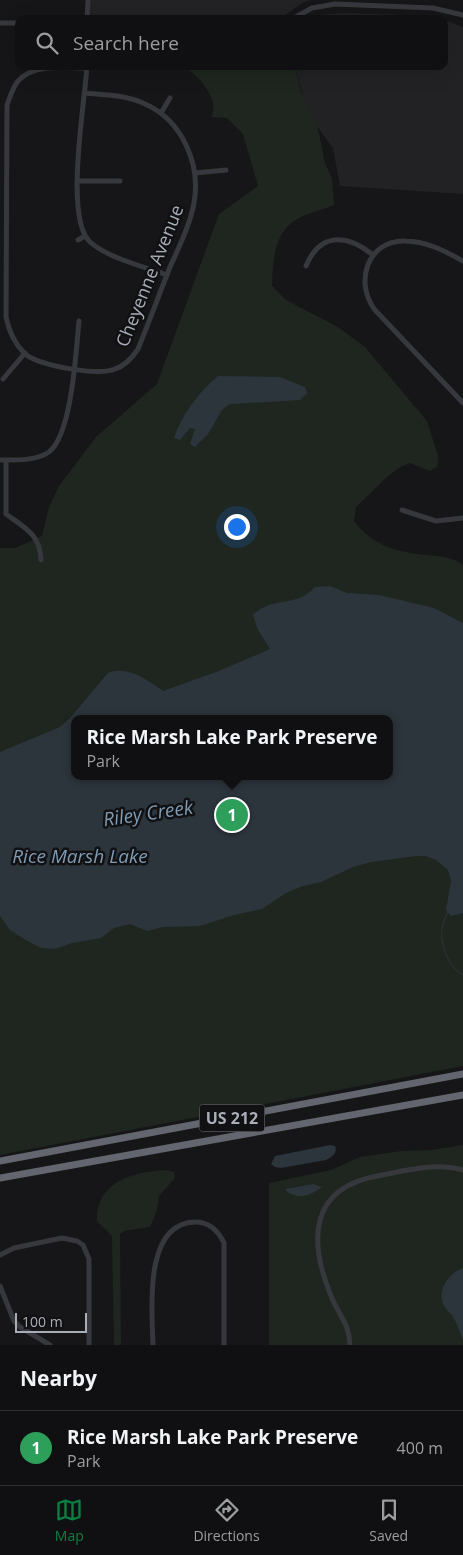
<!DOCTYPE html>
<style>
body{margin:0;font-family:"Open Sans",sans-serif;background:#1e1e20;color:#f1f3f6}
.scale{position:absolute;left:15px;bottom:12px;width:72px;box-sizing:border-box;padding-left:5px;border:2px solid #a8adb8;border-top:0;font-size:14px;line-height:18px;white-space:nowrap;color:#a8adb8;-webkit-text-stroke:4px #111113;paint-order:stroke}
.you{position:absolute;left:236px;top:526px;width:18px;height:18px;margin:-12px;border:4px solid #fff;border-radius:50%;background:#1a73e8;box-shadow:0 0 0 8px #1a73e833}
.badge{display:grid;place-items:center;width:32px;height:32px;border-radius:50%;background:#0b8043;color:#fff;font-size:16px;font-weight:700}
.pin{position:absolute;translate:-50% -50%;border:2px solid #fff;box-shadow:0 1px 5px #0006}
.popup{position:absolute;left:71px;top:715px;width:322px;height:65px;box-sizing:border-box;display:grid;place-content:center;border-radius:10px;background:#101012;filter:drop-shadow(0 1px 4px #0005);font-size:16px;white-space:nowrap;color:#9c9d9f}
.popup b{font-size:19px;color:#f1f3f6}
.popup::after{content:'';position:absolute;left:50%;top:100%;margin-left:-10px;border:10px solid transparent;border-top-color:#101012}
.list{margin:0;padding:0;list-style:none}
h2{display:flex;justify-content:space-between;align-items:center;height:65px;margin:0;padding:0 20px;font-size:21px}
h2 small{font-size:16px;font-weight:400;color:#9c9d9f}
.list li{display:grid;grid-template-columns:32px 1fr auto;gap:15px;align-items:center;box-sizing:border-box;height:75px;padding:0 20px;border-top:1px solid #303032}
.list b{display:block;font-size:19px;white-space:nowrap}
.list p{margin:0;font-size:16px;white-space:nowrap;color:#9c9d9f}
.list em{font-size:16px;font-style:normal;color:#9c9d9f}
.icon{flex:none;width:28px;height:28px;fill:none;stroke:currentColor;stroke-width:2;stroke-linecap:round;stroke-linejoin:round}
.map{position:relative;flex:none;width:463px;height:1345px;overflow:hidden}
.search{position:absolute;background:#101012;box-shadow:0 5px 20px #0002;left:15px;right:15px;top:15px;height:55px;display:flex;align-items:center;gap:12px;box-sizing:border-box;padding:0 18px;border-radius:10px;color:#9c9d9f;font-size:19px}
.sheet{height:140px;background:#101012}
nav{display:flex;justify-content:space-around;align-items:center;box-sizing:border-box;height:70px;border-top:1px solid #303032;background:#101012;font-size:14px;color:#9c9d9f}
nav a{display:grid;justify-items:center;gap:2px}
nav .on{color:#0b8043}
.map>svg:first-child{display:block}
</style>
<div class="map">
<svg width="463" height="1345" viewBox="0 0 463 1345">
<rect width="100%" height="100%" fill="#161618"/>
<!-- built -->
<g fill="#222225">
<path d="M89 0H311L304 2 279 19H87Z"/>
<path d="M344 13 435 16 442 19H312L319 15Z"/>
<path d="M444 20 463 27V194L340 186 333 148 307 112 295 66H444Z"/>
</g>
<!-- green -->
<g fill="#1e261f" fill-rule="evenodd">
<path d="M179 66H295L301 92 317 124 325 163 332 179 334 205C322 210 308 213 297 219 273 233 273 262 272 286L286 300 338 327 365 347 427 421 438 456 437 467 430 471 410 463 400 467 387 477 356 507 354 521C372 545 396 552 426 555 438 556 453 557 463 565V1066L0 1155V548H15L42 536 49 507 59 486 96 437 157 384 219 214 258 186 243 134 227 118 212 117C213 112 214 105 213 101 207 86 194 70 179 66ZM74 719H390V776H74Z"/>
<path d="M463 1145V1345H269V1183L331 1170 360 1157 402 1151 432 1150Z"/>
<path d="M165 1170 174 1172 175 1178 159 1196 157 1210 150 1227 124 1231 120 1234 121 1345H114L112 1236 97 1221C96 1182 132 1172 165 1170Z"/>
</g>
<!-- water -->
<g fill="#2c353c" fill-rule="evenodd">
<path d="M218 376 280 377 305 387 307 393 300 400 230 404 222 410 208 434 195 447 190 444 195 429 190 428 180 440 174 438C182 414 199 392 218 376Z"/>
<path d="M330 586 347 593 379 595 434 608 463 623V913L451 916 446 910 451 881 448 870 436 860 426 856H416L371 862 353 867 321 882 303 886 286 893 262 909 234 915 200 926 163 927 147 931 130 924 114 928 101 938 72 943 55 949 41 948 26 940 10 930 0 916V752L60 727 70 718 108 673C128 665 147 680 163 691L219 671 270 649 258 630 253 615C273 595 295 609 315 587ZM74 719H390V776H74Z"/>
<path d="M330 1145 335 1146C338 1153 332 1157 326 1160L281 1168 275 1167 271 1164 275 1156Z"/>
<path d="M313 1184 322 1187C310 1196 298 1200 286 1191V1189Z"/>
<path d="M463 1268V1341C460 1332 457 1323 452 1315 449 1312 446 1309 444 1306 436 1290 449 1273 463 1268Z"/>
</g>
<g fill="none" stroke-linecap="round" stroke-linejoin="round">
<!-- stream -->
<path stroke="#2c353c" stroke-width="1" d="M448 912C446 917 442 924 442 931 440 945 450 969 463 975"/>
<!-- minor -->
<g stroke="#37383d" stroke-width="5">
<path d="M87 19 88 0"/>
<path d="M292 19 312 8 335 4 433 8 463 15"/>
<path d="M0 23H19"/>
<path d="M87 66C85 102 64 218 90 242 108 258 145 267 167 275"/>
<path d="M85 93C105 95 127 95 145 104 182 120 201 164 194 203 190 225 179 247 170 267 159 295 149 322 138 349 132 358 125 366 115 369 98 376 40 366 25 354 14 343 9 332 6 317L7 105C10 97 13 86 19 80 36 63 66 68 87 68"/>
<path d="M161 113 170 98"/>
<path d="M195 173 226 170"/>
<path d="M79 181H120"/>
<path d="M78 240 85 236"/>
<path d="M463 261C445 251 426 241 405 241 367 240 354 283 375 310L463 403"/>
<path d="M306 266C320 232 347 234 373 255"/>
<path d="M3 379 25 353"/>
<path d="M0 460C15 460 36 461 49 452 72 434 76 351 79 321"/>
<path d="M6 460V514C25 528 40 534 41 560"/>
<path d="M402 510 436 521 463 518"/>
<path d="M0 1255 14 1248 62 1238 77 1241 83 1245 89 1259V1345"/>
<path d="M0 1286 14 1321 20 1327 50 1345"/>
<path d="M153 1345C152 1311 143 1223 195 1222 209 1222 218 1230 224 1243V1345"/>
<path d="M350 1345C349 1322 339 1316 331 1296 309 1242 308 1189 377 1176 405 1171 434 1162 463 1170"/>
</g>
<!-- highway -->
<g stroke="#63666e" stroke-width="7">
<path d="M0 1161 463 1074"/>
<path d="M0 1178 463 1095"/>
</g>
</g>
<g text-anchor="middle" stroke-width="5" stroke-linejoin="round" paint-order="stroke">
<!-- shield labels -->
<rect fill="#111113" stroke="#7b7e86" stroke-width="1" x="199.5" y="1104.5" width="65" height="27" rx="4"/>
<g font-size="16" font-weight="bold" fill="#a8adb8">
<text x="232" y="1124">US 212</text>
</g>
<!-- street labels -->
<g font-size="18" fill="#a8adb8" stroke="#111113">
<text transform="translate(150 276) rotate(-68)" y="6">Cheyenne Avenue</text>
</g>
<!-- water labels -->
<g font-size="19" font-style="italic" fill="#7f9bb3" stroke="#111113">
<text transform="translate(148 813) rotate(-8)" y="7">Riley Creek</text>
<text x="80" y="863">Rice Marsh Lake</text>
</g>
</g>
</svg>
<div class="scale">100 m</div>
<div class="you"></div>
<div class="pin badge" style="left:232px;top:815px;background:#2e9e5b">1</div>
<div class="popup"><b>Rice Marsh Lake Park Preserve</b>Park</div>
<div class="search"><svg class="icon" aria-label="search" viewBox="0 0 24 24"><circle cx="10" cy="10" r="6"/><path d="M15 15l6 6"/></svg>Search here</div>
</div>
<section class="sheet">
<h2>Nearby<small></small></h2>
<ul class="list">
<li><span class="badge" style="background:#2e9e5b">1</span><div><b>Rice Marsh Lake Park Preserve</b><p>Park</p></div><em>400 m</em></li>
</ul>
</section>
<nav>
<a class="on"><svg class="icon" aria-label="map" viewBox="0 0 24 24"><path d="M3 6l6-2 6 2 6-2v14l-6 2-6-2-6 2zM9 4v14M15 6v14"/></svg>Map</a>
<a><svg class="icon" aria-label="directions" viewBox="0 0 24 24"><path d="M12 3l9 9-9 9-9-9zM9 14v-3h6M13 9l2 2-2 2"/></svg>Directions</a>
<a><svg class="icon" aria-label="saved" viewBox="0 0 24 24"><path d="M7 4h10v16l-5-4-5 4z"/></svg>Saved</a>
</nav>
